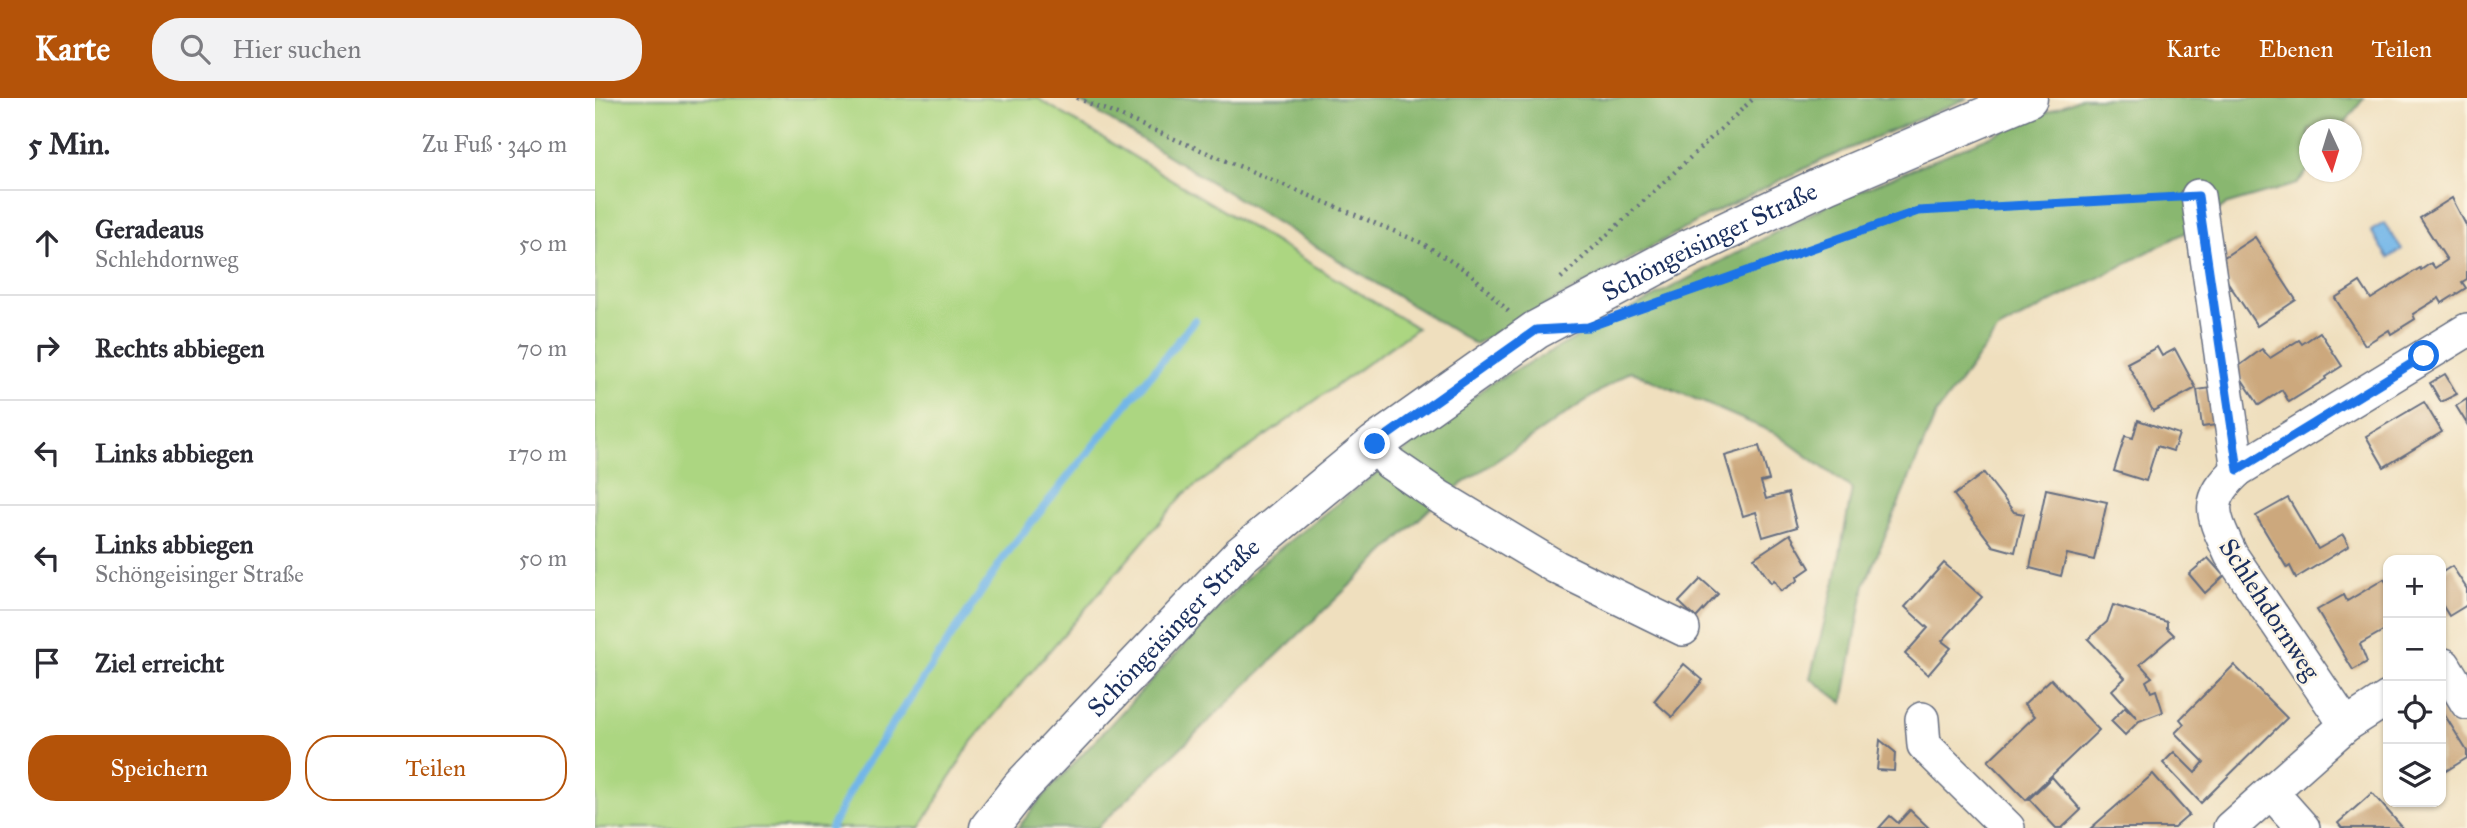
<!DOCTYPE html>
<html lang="de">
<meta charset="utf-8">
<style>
body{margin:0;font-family:"IM FELL Great Primer",serif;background:#f2f2f3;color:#2b2b33}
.controls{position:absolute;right:21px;bottom:21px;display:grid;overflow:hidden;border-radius:14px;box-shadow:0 2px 5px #0004}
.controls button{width:63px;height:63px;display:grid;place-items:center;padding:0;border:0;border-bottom:2px solid #e1e1e2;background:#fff;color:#2b2b33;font:35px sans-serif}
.compass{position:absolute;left:1704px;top:21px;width:63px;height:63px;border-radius:50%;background:#fff;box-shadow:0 2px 5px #0004;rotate:176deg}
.stop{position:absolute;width:21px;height:21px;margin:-16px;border:5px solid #1a73e8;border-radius:50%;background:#fff}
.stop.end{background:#1a73e8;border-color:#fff;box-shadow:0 2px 7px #0008}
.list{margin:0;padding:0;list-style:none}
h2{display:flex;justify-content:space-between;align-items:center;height:91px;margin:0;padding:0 28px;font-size:30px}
h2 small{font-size:23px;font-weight:400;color:#7c7c81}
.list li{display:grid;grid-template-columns:46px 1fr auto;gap:21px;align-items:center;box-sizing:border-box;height:105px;padding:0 28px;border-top:2px solid #e1e1e2}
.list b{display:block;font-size:26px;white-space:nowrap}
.list p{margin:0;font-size:23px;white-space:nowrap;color:#7c7c81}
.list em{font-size:23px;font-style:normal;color:#7c7c81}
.actions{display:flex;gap:14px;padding:21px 28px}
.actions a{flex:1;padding:16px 0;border:2px solid #b45309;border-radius:28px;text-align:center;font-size:24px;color:#b45309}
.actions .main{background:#b45309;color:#fff}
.icon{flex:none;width:38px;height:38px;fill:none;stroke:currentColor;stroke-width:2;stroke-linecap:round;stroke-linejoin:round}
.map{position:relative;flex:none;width:1872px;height:730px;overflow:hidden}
header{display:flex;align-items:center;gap:42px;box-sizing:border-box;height:98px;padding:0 35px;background:#b45309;color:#fff}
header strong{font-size:33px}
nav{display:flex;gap:38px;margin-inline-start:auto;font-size:24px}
.search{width:490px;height:63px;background:#f2f2f3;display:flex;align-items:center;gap:18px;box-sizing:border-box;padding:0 24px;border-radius:28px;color:#7c7c81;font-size:26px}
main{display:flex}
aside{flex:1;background:#fff}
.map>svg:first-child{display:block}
</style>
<header>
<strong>Karte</strong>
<div class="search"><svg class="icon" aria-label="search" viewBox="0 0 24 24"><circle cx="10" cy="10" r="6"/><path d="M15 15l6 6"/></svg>Hier suchen</div>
<nav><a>Karte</a><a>Ebenen</a><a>Teilen</a></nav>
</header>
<main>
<aside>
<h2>5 Min.<small>Zu Fuß · 340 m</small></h2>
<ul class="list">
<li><svg class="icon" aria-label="ahead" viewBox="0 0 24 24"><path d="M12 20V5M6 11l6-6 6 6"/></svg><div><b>Geradeaus</b><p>Schlehdornweg</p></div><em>50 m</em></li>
<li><svg class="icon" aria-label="right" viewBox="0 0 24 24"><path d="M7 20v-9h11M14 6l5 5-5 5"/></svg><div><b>Rechts abbiegen</b></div><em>70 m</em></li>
<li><svg class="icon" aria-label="left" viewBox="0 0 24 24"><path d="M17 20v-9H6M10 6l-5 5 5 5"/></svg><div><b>Links abbiegen</b></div><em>170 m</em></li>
<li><svg class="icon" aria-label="left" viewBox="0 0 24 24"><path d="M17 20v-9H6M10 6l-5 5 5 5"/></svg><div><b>Links abbiegen</b><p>Schöngeisinger Straße</p></div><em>50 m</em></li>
<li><svg class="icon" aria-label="arrive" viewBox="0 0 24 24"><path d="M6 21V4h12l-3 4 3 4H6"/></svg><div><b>Ziel erreicht</b></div></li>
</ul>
<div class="actions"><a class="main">Speichern</a><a>Teilen</a></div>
</aside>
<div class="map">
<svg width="1872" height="730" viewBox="0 0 1872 730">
<rect width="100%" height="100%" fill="#fcf5e5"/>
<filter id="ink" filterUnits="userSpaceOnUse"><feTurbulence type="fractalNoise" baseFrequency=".0143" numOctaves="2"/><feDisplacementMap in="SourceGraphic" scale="14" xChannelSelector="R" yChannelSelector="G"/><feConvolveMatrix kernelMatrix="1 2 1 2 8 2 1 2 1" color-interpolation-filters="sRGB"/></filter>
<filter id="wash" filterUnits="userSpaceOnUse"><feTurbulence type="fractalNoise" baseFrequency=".00686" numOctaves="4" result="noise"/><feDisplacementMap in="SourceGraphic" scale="28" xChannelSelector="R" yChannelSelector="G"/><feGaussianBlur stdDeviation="1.57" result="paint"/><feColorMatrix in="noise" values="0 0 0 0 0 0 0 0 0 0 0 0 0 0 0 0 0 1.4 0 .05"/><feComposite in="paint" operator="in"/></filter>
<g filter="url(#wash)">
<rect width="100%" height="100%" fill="#efdfbe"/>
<!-- green -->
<path fill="#acd681" stroke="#648270" stroke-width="2" d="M0 0H442L822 230 589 396 377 643 325 730H0Z"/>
<!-- forest -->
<g fill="#89b76f" stroke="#527366" stroke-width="2">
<path d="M479 0H1373L1223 64 1114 117 880 246Z"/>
<path d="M1486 0H1769L1745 31 1714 32V71L1702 86 1630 107 1603 128 1403 232 1341 316 1270 486 1248 605 1215 580 1240 483 1257 391 1182 336 1035 273 846 400 502 730H423L445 702 664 467 896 285 1234 106Z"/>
</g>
<!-- water -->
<path fill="#72b6e8" stroke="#4672a3" stroke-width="2" d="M1789 125 1807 151 1794 160 1776 133Z"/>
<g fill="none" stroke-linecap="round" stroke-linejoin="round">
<!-- stream -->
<path stroke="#72b6e8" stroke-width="8" d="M236 730 264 676 415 451 600 222"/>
</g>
<g id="blocks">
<!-- building -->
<g fill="#cca87d">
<path d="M1857 100 1872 129V181L1867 184 1871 190 1847 205 1844 200 1818 216 1820 221 1796 236 1794 232 1770 247 1740 200 1765 184 1776 201 1825 170 1826 172 1836 165 1840 170 1852 162 1825 120Z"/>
<path d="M1660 139 1701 202 1662 228 1620 165Z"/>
<path d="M1725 234 1747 268 1730 279 1731 281 1694 304 1687 292 1664 307 1640 271 1667 251 1675 260 1704 242 1707 246Z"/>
<path d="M1562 249 1567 258 1580 251 1601 290 1558 313 1532 265Z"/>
<path d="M1850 276 1862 296 1846 304 1835 285Z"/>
<path d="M1623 289 1628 326 1607 329 1602 292Z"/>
<path d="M1872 301V326L1861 308Z"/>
<path d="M1829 304 1847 334 1789 369 1771 338Z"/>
<path d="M1543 322 1584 336 1578 353 1562 348 1551 383 1519 373 1530 338 1538 340Z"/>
<path d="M1164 348 1174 382 1166 384 1171 401 1193 395 1202 429 1168 439 1161 414 1148 418 1130 358Z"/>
<path d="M1389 375 1419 414 1429 416 1420 454 1398 448 1359 397Z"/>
<path d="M1451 391 1512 404 1499 462 1472 456 1466 478 1435 470Z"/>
<path d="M1693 400 1723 451 1748 437 1754 448 1701 480 1695 468 1692 470 1661 418Z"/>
<path d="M1195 436 1215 470 1202 479 1203 482 1186 493 1179 482 1176 485 1159 460Z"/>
<path d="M1613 460 1629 478 1610 495 1594 476Z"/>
<path d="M1349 465 1387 499 1347 543 1356 550 1333 577 1310 556 1333 530 1310 509Z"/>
<path d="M1857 468 1872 491V507L1854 518 1846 505V475Z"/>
<path d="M1106 481 1123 496 1101 520 1084 504Z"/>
<path d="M1789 481 1793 487V530L1765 546 1772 564 1758 572 1722 512 1749 497 1752 503Z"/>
<path d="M1518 507 1572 524V530L1579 537 1545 566 1557 579 1551 583 1556 594 1561 592 1568 614 1544 623 1530 637 1516 623 1530 609 1542 620 1517 592 1530 580 1493 541 1512 524Z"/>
<path d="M1089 566 1108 582 1077 619 1059 603Z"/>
<path d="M1639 567 1692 620 1606 705 1568 665 1579 654 1600 675 1609 664 1580 635 1589 626 1585 621Z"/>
<path d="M1456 581 1504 632 1431 702 1393 663 1440 618 1429 606Z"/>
<path d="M1846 611 1872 653V660L1846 676Z"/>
<path d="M1285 642 1300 654 1299 673 1282 672Z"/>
<path d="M1558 676 1594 717 1579 730H1496Z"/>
<path d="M1457 679 1486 712 1467 730H1461L1434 701Z"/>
<path d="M1777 695 1808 730H1747L1743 725Z"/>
<path d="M1315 712 1334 730H1284L1295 718 1303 725Z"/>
</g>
</g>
</g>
<g filter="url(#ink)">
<use href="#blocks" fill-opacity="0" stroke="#656d80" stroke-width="2"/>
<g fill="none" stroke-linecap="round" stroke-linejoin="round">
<!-- minor casing -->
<g stroke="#656d80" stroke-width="36">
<g id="minor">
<path d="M1603 98 1643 372"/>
<path d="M780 346 795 365 846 400 961 469 1088 531"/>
<path d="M1849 567 1872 605"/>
<path d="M1327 621 1329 647 1413 730"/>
<path d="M1751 627 1636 457C1618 417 1608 404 1643 372L1872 232"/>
<path d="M1676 694 1708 730"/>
<path d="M1635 730 1751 627 1793 600"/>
</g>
</g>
<!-- major casing -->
<g stroke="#656d80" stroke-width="41">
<g id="major">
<path id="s1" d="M394 730 426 689 646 457 780 346 941 232 1089 153 1231 86 1433 0"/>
</g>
</g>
<!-- path -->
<g stroke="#656d80" stroke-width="4.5" stroke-dasharray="2 5" stroke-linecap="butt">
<path d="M482 0 827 145 875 175 914 214"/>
<path d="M966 180 1159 0"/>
<path d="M1073 201 1323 113 1574 100"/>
</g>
<!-- minor -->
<use href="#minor" stroke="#fff" stroke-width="33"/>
<!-- major -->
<use href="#major" stroke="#fff" stroke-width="38"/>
</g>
</g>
<g fill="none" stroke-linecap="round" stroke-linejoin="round" filter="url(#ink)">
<!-- route -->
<path stroke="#1a73e8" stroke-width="9" d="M780 346 941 232 993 229 1323 113 1603 98 1643 372 1829 258"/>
</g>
<g text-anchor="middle" stroke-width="5" stroke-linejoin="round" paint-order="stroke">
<!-- street labels -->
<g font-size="26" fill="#1b2f5e" stroke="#fcf5e5">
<text dy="9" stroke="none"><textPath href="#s1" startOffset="938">Schöngeisinger Straße</textPath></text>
<text transform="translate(1675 511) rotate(57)" y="9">Schlehdornweg</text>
<text dy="9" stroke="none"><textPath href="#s1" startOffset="273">Schöngeisinger Straße</textPath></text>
</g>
</g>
</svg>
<div class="controls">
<button>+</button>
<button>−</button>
<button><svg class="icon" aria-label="locate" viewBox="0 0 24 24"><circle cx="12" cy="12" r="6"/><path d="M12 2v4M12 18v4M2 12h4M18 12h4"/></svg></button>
<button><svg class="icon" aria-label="layers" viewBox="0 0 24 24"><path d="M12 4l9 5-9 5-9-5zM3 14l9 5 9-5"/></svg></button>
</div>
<svg class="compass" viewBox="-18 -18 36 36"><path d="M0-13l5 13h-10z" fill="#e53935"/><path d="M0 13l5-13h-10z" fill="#7c7c81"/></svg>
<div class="stop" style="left:1829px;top:258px"></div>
<div class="stop end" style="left:780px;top:346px"></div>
</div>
</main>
